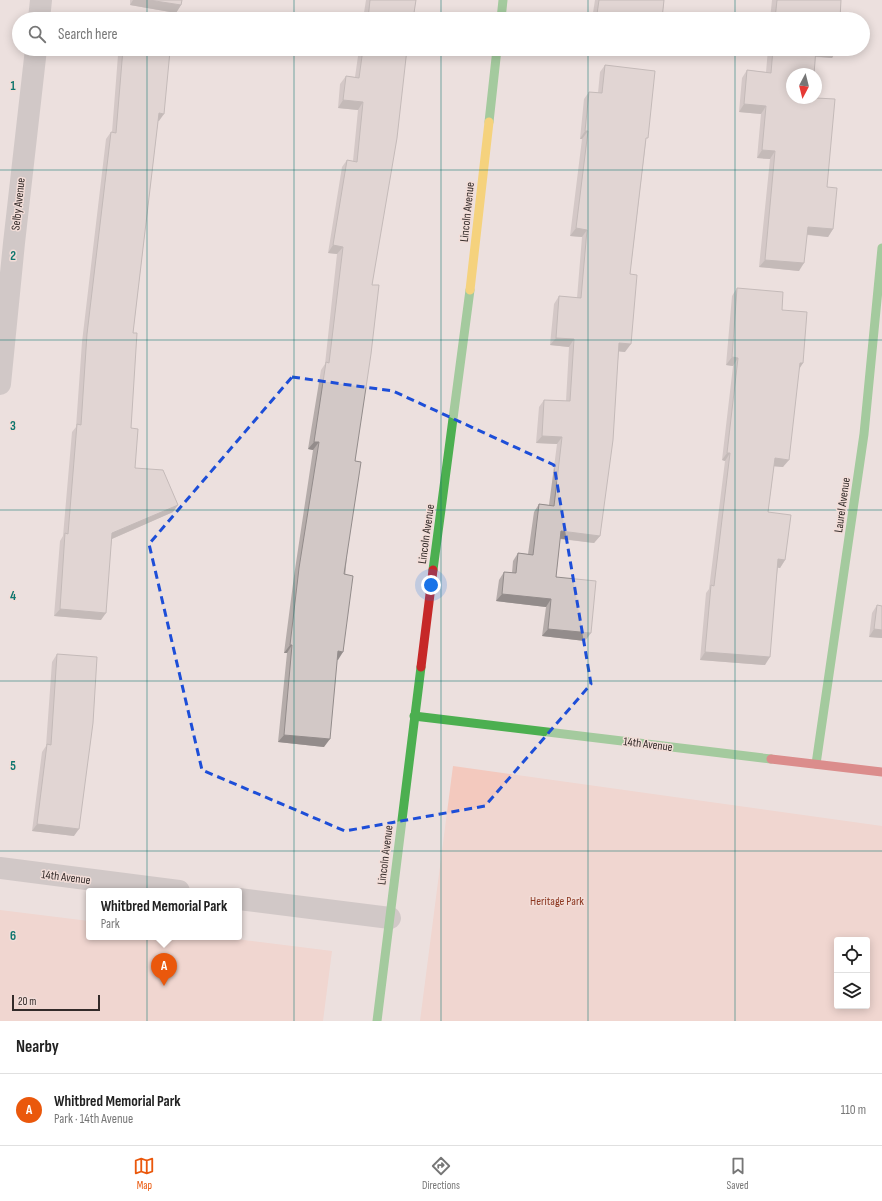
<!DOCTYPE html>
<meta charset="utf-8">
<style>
body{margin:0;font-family:"Sofia Sans Condensed",sans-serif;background:#f2f2f2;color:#222}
.controls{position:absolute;right:12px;bottom:12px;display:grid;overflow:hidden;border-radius:4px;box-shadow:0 2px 10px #0003}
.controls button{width:36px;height:36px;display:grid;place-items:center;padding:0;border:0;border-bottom:1px solid #e0e0e0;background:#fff;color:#222;font:20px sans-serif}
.compass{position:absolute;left:786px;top:68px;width:36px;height:36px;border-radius:50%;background:#fff;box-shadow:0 2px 10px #0003;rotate:187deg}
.scale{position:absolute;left:12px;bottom:10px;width:88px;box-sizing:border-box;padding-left:4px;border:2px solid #332b29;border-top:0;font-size:11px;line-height:14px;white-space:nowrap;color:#332b29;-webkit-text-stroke:3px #f2ddd8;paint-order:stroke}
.you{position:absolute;left:431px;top:585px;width:14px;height:14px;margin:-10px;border:3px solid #fff;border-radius:50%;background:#1a73e8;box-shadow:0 0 0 6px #1a73e833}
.badge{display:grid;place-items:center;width:26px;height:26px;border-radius:50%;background:#ea580c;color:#fff;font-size:13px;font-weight:700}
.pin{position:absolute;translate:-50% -33px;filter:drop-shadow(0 1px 2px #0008)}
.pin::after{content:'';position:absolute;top:21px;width:14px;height:12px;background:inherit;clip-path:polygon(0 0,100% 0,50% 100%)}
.popup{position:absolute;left:86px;top:888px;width:156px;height:52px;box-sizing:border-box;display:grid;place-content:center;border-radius:4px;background:#fff;filter:drop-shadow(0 1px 3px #0005);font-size:13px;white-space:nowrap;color:#767676}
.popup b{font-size:15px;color:#222}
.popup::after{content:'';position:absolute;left:50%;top:100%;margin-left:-8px;border:8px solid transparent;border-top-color:#fff}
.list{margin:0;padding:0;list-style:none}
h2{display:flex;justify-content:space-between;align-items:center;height:52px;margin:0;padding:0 16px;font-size:17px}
h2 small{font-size:13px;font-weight:400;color:#767676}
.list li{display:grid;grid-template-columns:26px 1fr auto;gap:12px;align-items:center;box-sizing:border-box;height:72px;padding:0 16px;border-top:1px solid #e0e0e0}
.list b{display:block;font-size:15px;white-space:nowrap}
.list p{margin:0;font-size:13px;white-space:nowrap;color:#767676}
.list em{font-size:13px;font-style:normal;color:#767676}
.icon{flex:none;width:22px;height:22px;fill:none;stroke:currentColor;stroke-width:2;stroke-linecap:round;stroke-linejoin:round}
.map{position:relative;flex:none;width:882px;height:1021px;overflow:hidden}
.search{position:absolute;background:#fff;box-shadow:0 2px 10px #0003;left:12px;right:12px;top:12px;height:44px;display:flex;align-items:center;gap:10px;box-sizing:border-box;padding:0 14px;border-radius:22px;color:#767676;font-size:15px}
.sheet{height:124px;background:#fff}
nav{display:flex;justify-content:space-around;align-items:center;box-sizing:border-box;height:56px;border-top:1px solid #e0e0e0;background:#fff;font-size:11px;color:#767676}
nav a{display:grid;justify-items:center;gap:2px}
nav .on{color:#ea580c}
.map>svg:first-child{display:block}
</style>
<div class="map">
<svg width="882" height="1021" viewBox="0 0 882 1021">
<rect width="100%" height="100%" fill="#ece0de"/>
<!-- green -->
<g fill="#f3c9be" fill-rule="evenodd">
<path d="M453 766 882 826V1021H420ZM837 940H867V1006H837Z"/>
<path d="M0 910 89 921V937H220L332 951 323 1021H0Z"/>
</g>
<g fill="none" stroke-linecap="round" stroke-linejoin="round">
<!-- street -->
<g stroke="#b0acac" stroke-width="22">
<path d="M39 19 41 0"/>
<path d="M0 384 14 243 36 49"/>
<path d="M0 868 179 891"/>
<path d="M239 899 390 918"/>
</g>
<!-- fast -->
<g stroke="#4caf50" stroke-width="9">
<path d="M501 19 503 0"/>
<path d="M489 122 497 49"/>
<path d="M433 570 470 290"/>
<path d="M414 716 771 759"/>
<path d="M816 764 864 434 882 248"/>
<path d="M377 1021 421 667"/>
</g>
<!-- slow -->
<path stroke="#ffc107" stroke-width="9" d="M470 290 489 122"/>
<!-- jam -->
<g stroke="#c62828" stroke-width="9">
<path d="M421 667 433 570"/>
<path d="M771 759 882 772"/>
</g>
</g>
<!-- wall -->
<g fill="#b5acaa">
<path d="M130 0H182L181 5 176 13 130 5Z"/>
<path d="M366 0H416L413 19H363Z"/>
<path d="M595 0H664L662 19H592Z"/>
<path d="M772 0H841L840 19H770Z"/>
<path d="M122 49H145L159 121H158L133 333 131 428 135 468 173 512 112 539 101 620 54 616 60 541 63 536 72 432 76 427 82 342 106 139 111 132H112L118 55Z"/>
<path d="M359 49H407L372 285 355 461 338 660H337L324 747 278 742 287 653H284L294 576 313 450 308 449 321 370 325 364 337 254 328 253 342 167 347 160 353 161 358 110 338 108 340 84 346 76 355 77Z"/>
<path d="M768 49H837L832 58 815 57 792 74 827 187 833 229 828 237 807 235 799 271 759 267 770 159 757 158 761 114 739 112 742 78 747 70 766 72Z"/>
<path d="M605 65 646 141 630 274 625 352 619 351 600 536 594 543 560 539 556 577 585 641 542 636 546 607 496 601 499 580 504 572 512 573 513 561 518 553 528 554 534 512 539 504 549 505 557 444 536 443 539 407 544 400 566 401 569 347 550 345 554 304 559 296 577 298 582 237 570 236 582 139H580L584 99 589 92 598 93 600 72Z"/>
<path d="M737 288 782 310 803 363 799 368 783 467 774 466 768 512 785 560 780 568 778 567 765 665 700 660 706 593 709 589 725 461 722 460 733 366 726 365 732 296Z"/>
<path d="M877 605 882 638 869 637 872 613Z"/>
<path d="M57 654 74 836 32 831 42 752 46 746 52 662Z"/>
</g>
<!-- shaded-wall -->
<g fill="#938c8b">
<path d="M133 0H149L181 5 176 13 130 5Z"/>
<path d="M597 14 638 19H594Z"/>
<path d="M816 49H821L837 50 832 58 811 56Z"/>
<path d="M343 100 363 102 358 110 338 108Z"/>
<path d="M744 104 766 106 761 114 739 112Z"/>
<path d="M159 113 164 114 159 121H154Z"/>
<path d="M585 131H588L582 139H580Z"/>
<path d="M762 150 775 151 770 159 757 158Z"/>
<path d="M808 227 833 229 828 237 803 234Z"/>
<path d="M576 228 587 230 582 237 570 236Z"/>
<path d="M333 245 343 247 337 254 328 253Z"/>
<path d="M765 260 804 263 799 271 759 267Z"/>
<path d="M556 338 574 339 569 347 550 345Z"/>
<path d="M619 343 631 344 625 352 614 351Z"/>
<path d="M732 357 738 358 733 366 726 365Z"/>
<path d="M800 363H803L798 371Z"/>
<path d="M542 436 562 437 557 444 536 443Z"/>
<path d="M314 442H319L313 450 308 449Z"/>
<path d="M727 453H730L725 461 722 460Z"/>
<path d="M775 458 789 460 783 467 770 466Z"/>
<path d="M178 505 173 512 107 541 112 533Z"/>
<path d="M561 531 600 536 594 543 556 538Z"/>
<path d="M778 559 785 560 780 568 773 567Z"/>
<path d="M502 594 551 599 546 607 496 601Z"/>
<path d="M60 609 106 613 101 620 54 616Z"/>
<path d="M548 629 591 633 585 641 542 636Z"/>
<path d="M874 629 882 630V638L869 637Z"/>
<path d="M290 645H292L287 653H284Z"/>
<path d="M338 651 343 652 338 660 332 659Z"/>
<path d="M705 652 770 657 765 665 700 660Z"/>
<path d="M284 735 330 739 324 747 278 742Z"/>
<path d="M37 824 79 829 74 836 32 831Z"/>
</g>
<!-- building -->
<g fill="#d2c8c6" stroke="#938c8b">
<path d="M149 0H182L181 5Z"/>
<path d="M370 0H416L413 19H368Z"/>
<path d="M599 0H664L662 19H638L597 14Z"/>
<path d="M777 0H841L840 19H775Z"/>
<path d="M123 49H145L170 51 164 114 159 113 133 333H137L131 428 138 429 135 468 163 470 178 505 112 533 106 613 60 609 65 533 68 534 77 424 81 425 87 334 111 132 116 133Z"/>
<path d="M363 49H407L397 138 372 285H379L371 354 355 461 361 462 344 574 353 576 343 652 338 651 330 739 284 735 292 645H290L299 568 319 442H314L326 362 329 363 343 247 333 245 347 160 357 162 363 102 343 100 346 76 359 78Z"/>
<path d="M773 49H816L814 74H792V98H816L835 99 827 187 837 188 833 229 808 227 804 263 765 260 775 151 762 150 766 106 744 104 747 70 771 73Z"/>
<path d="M821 49H837V50Z"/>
<path d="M605 65 655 71 648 138H646L630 274 637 275 631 344 619 343 613 440 600 536 561 531 556 577 596 581 591 633 548 629 551 599 502 594 504 572 516 573 518 553 533 555 539 504 554 506 562 437 542 436 544 400 570 401 574 339 556 338 559 296 581 298 587 230 576 228 588 131H585L589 92 602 93Z"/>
<path d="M737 288 783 292 782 310 807 312 803 363H800L789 460 775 458 768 512 791 515 785 560 778 559 770 657 705 652 711 585 714 586 730 453H727L738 358 732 357Z"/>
<path d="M877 605 882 606V630L874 629Z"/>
<path d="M57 654 97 657 93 723 79 829 37 824 47 744 51 745Z"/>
</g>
<!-- marked area -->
<path d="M0 0H882V1021H0ZM292 377 393 391 554 465 591 684 485 806 345 831 202 770 149 544Z" fill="#ece0de" fill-opacity=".55" fill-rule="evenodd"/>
<path fill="none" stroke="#1d4ed8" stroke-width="3" stroke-dasharray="8 5" stroke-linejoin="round" d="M292 377 393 391 554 465 591 684 485 806 345 831 202 770 149 544Z"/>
<!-- grid -->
<path fill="none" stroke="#0f766e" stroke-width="1" stroke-opacity="0.55" d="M147 0V19M294 0V19M441 0V19M588 0V19M735 0V19M147 49V1021M294 49V1021M441 49V1021M588 49V1021M735 49V1021M0 170H882M0 340H882M0 510H882M0 681H882M0 851H882"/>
<g text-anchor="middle" stroke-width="3" stroke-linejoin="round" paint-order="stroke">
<!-- street labels -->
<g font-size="12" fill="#332b29" stroke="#f2ddd8">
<text transform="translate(18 204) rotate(-84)" y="4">Selby Avenue</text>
<text transform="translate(467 212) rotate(-84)" y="4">Lincoln Avenue</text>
<text transform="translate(842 505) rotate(-82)" y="4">Laurel Avenue</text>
<text transform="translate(426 534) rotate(-82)" y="4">Lincoln Avenue</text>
<text transform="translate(648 744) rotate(7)" y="4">14th Avenue</text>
<text transform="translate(385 855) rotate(-83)" y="4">Lincoln Avenue</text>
<text transform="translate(66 877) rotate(7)" y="4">14th Avenue</text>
</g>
<!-- park labels -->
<g font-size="12" fill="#8c361f" stroke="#f2ddd8">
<text x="557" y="905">Heritage Park</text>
</g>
</g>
<g font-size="13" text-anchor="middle" font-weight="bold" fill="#0f766e" stroke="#f2ddd8" stroke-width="3" stroke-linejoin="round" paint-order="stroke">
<text x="13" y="90">1</text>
<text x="13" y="260">2</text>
<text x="13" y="430">3</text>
<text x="13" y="600">4</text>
<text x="13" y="770">5</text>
<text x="13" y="940">6</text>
</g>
</svg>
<div class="controls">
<button><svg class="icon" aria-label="locate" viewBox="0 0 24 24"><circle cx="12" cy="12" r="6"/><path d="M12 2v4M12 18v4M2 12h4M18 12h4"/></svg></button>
<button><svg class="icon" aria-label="layers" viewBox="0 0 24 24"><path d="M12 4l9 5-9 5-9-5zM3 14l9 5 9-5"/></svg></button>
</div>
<svg class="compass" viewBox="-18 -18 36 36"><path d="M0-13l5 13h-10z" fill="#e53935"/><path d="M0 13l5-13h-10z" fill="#767676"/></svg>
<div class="scale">20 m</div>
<div class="you"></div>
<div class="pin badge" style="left:164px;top:986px">A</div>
<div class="popup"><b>Whitbred Memorial Park</b>Park</div>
<div class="search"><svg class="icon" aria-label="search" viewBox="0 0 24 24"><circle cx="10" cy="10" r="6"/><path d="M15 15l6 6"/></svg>Search here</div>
</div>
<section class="sheet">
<h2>Nearby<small></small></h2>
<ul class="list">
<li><span class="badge">A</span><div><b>Whitbred Memorial Park</b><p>Park · 14th Avenue</p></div><em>110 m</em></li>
</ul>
</section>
<nav>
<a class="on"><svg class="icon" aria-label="map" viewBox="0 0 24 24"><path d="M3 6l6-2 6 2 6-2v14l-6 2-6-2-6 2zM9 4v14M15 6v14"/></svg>Map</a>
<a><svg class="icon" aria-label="directions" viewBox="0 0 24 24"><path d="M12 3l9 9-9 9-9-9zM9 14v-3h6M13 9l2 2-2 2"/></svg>Directions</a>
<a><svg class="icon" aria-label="saved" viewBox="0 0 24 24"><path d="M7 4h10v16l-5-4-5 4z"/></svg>Saved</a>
</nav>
